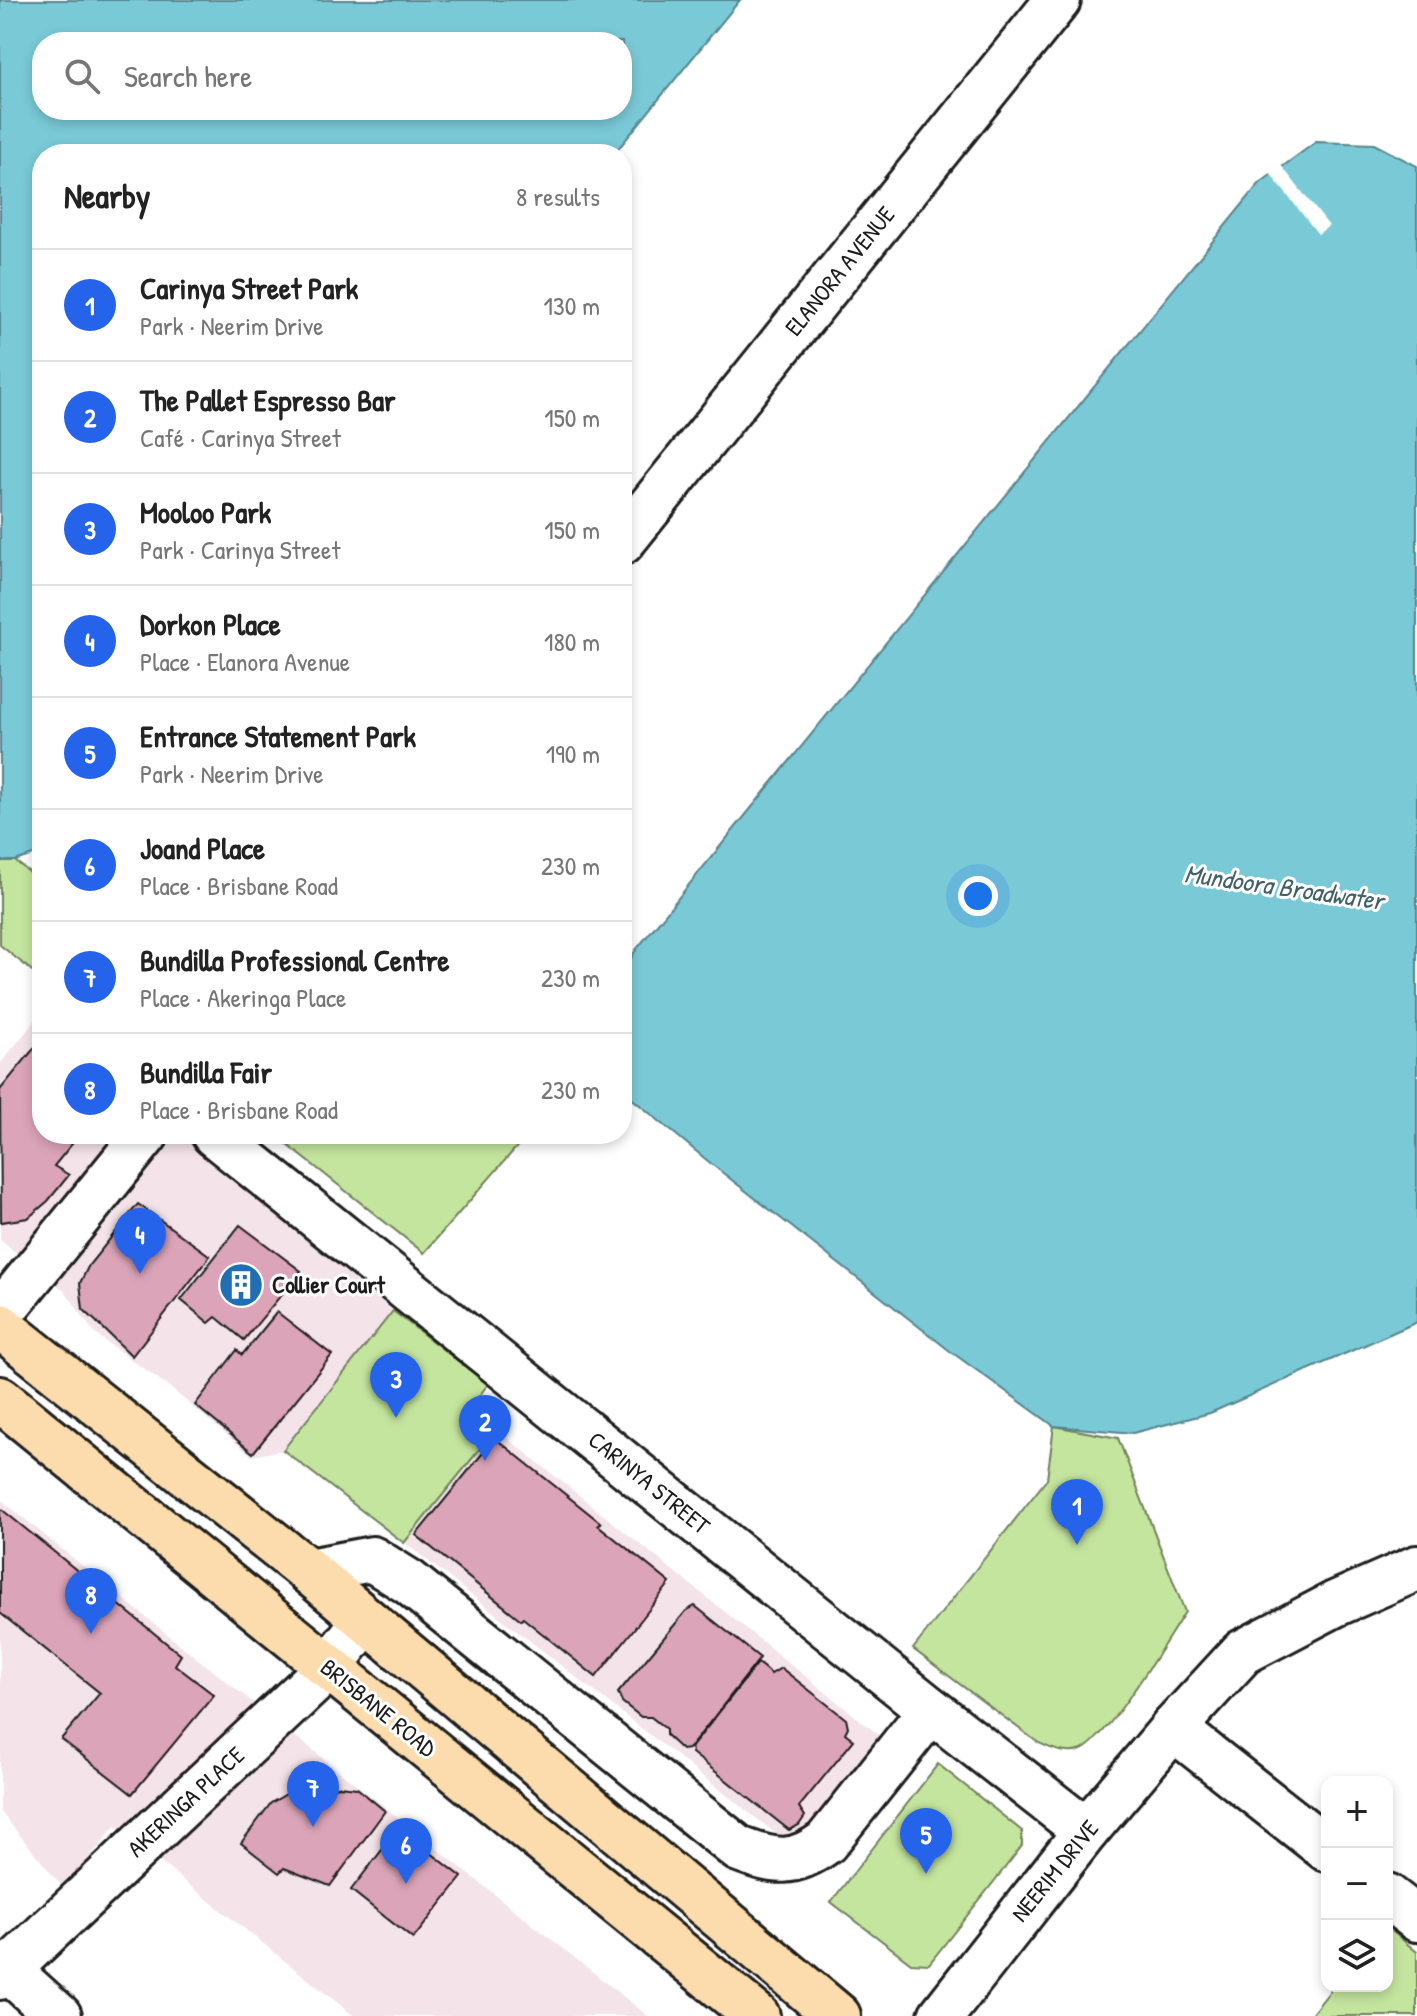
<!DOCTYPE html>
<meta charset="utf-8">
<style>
body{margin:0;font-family:"Patrick Hand",sans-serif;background:#f2f2f2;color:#222}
.controls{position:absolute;right:24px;bottom:24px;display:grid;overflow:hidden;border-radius:16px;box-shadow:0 4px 12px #0003}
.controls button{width:72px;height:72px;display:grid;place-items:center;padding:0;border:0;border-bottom:2px solid #e0e0e0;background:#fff;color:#222;font:40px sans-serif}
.you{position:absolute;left:978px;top:896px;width:28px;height:28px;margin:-20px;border:6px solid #fff;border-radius:50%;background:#1a73e8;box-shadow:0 0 0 12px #1a73e833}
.badge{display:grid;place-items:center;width:52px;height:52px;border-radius:50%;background:#2563eb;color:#fff;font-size:26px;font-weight:700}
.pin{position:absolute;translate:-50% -66px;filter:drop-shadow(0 2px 4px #0008)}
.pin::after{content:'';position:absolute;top:42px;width:28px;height:24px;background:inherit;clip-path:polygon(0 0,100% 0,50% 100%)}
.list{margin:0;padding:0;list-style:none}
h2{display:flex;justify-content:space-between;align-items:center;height:104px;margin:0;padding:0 32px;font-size:34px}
h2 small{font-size:26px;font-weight:400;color:#767676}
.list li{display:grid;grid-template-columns:52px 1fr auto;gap:24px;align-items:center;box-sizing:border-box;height:112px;padding:0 32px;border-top:2px solid #e0e0e0}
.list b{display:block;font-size:30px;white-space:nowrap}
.list p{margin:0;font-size:26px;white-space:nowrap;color:#767676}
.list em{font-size:26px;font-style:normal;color:#767676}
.icon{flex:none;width:44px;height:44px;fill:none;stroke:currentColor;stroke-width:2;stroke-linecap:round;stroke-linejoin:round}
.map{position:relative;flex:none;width:1417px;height:2016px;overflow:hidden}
.search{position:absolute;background:#fff;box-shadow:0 4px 12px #0003;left:32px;top:32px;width:600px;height:88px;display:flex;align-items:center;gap:20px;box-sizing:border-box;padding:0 28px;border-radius:32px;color:#767676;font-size:30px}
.panel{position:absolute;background:#fff;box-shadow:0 4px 12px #0003;left:32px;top:144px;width:600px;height:1000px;border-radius:32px}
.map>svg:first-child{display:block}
</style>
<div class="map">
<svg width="1417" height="2016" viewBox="0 0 1417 2016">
<rect width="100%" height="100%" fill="#fff"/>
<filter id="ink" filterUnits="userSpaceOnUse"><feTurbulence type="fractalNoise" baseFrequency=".0125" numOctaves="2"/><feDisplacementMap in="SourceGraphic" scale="16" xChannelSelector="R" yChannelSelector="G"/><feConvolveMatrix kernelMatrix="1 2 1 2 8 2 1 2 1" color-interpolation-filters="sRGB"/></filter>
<g filter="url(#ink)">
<!-- built -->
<g fill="#f4e4ea">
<path d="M42 1012V1134H187L199 1153 393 1311 283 1450 252 1456 168 1386 95 1334 65 1291 0 1240V1064Z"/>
<path d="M496 1429 884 1739 794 1848 405 1543Z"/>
<path d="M0 1499 183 1647 648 2016H354L115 1826 64 1889 0 1811Z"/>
</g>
<!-- green -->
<g fill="#c4e59e" stroke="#70805d" stroke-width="2">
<path d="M0 861H15L42 882V979L0 945Z"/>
<path d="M274 1134H528L424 1253Z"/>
<path d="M393 1311 488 1384 471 1407 496 1429 404 1543 283 1450Z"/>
<path d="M1054 1426 1118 1438 1185 1612C1168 1638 1104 1745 1079 1751 1064 1755 1050 1748 1037 1742L913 1649 1047 1479Z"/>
<path d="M938 1764 1022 1831V1846L929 1964 911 1963 831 1902Z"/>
<path d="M1387 1927 1417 1952V2016H1310L1334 1986H1387Z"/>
</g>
<!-- water -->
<g fill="#7ac9d7" stroke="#54848c" stroke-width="2" fill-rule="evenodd">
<path d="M0 0H740L614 154H42V852L15 861H0ZM42 42H622V110H42Z"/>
<path d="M1316 142 1374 144 1417 166V1322L1210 1413 1133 1433 1054 1426 950 1351 714 1166 624 1092 622 975 635 951 1260 183Z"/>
</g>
<!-- pier -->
<path fill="#fff" d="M1280 164 1329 226 1318 234 1269 172Z"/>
<!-- building -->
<g fill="#dba4b9" stroke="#1c1c1c" stroke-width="2">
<path d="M40 1041 42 1134H80L54 1166 69 1175 48 1201 28 1218 1 1222 0 1090Z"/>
<path d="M138 1204 210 1256 132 1356 83 1309 80 1283 89 1265Z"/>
<path d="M240 1225 301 1271 244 1340 216 1317 209 1323 181 1300Z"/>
<path d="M277 1312 332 1355 253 1453 195 1405 237 1350 242 1355Z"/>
<path d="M495 1438 601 1523 598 1525 670 1583 596 1677 523 1618 521 1620 416 1535Z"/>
<path d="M0 1508 181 1655 175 1665 214 1695 132 1794 61 1739 100 1693 0 1613Z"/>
<path d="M695 1606 760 1658 692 1745 688 1749 682 1750 666 1735V1729L651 1717H641L622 1702 618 1693 686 1611Z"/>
<path d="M758 1663 771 1674 781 1668 846 1719 848 1727 845 1733 854 1740 799 1807 805 1816 799 1825 789 1830 692 1753 691 1748Z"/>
<path d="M339 1786 357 1788 385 1811 330 1886 284 1868 279 1873 241 1843 271 1803 288 1793Z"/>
<path d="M399 1828 462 1877 413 1939 351 1890Z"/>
</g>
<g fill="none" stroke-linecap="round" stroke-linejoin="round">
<!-- minor casing -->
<g stroke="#1c1c1c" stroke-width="50">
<g id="minor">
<path d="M622 542 1058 0"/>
<path d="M214 1134 931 1710 1086 1831"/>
<path d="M0 1314 146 1134"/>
<path d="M308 1571 372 1559 409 1582 739 1849C775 1863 794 1866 826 1842L931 1710"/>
<path d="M1173 1728 1327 1849"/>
<path d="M1387 1896 1417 1919"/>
<path d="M8 1970 59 2016"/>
<path d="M0 1977 329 1667 365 1620"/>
<path d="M941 2016 1086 1831 1173 1728 1243 1652 1335 1604 1417 1568"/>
</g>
</g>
<!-- major casing -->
<g stroke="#1c1c1c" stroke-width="50">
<g id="major">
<path d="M0 1326 308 1571 838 2016"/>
<path d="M0 1399 757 2016"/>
</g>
</g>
<!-- minor -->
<use href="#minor" stroke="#fff" stroke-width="44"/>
<!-- major -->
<use href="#major" stroke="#fcdcac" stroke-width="44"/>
</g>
</g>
<!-- icons -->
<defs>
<g id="building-disc" transform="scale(2.3)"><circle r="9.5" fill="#1f6fb2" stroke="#fff"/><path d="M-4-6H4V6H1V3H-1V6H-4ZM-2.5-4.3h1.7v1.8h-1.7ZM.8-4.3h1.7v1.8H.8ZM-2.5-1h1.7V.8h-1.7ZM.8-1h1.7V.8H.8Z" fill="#fff"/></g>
</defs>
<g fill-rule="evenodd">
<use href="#building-disc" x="241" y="1285"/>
</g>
<g text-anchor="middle" stroke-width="6" stroke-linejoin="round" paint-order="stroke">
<!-- street labels -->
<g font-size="24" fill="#1c1c1c" stroke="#fff">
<text transform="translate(840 271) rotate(-51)" y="8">ELANORA AVENUE</text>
<text transform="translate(649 1483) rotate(39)" y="8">CARINYA STREET</text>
<text transform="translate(378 1708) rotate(39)" y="8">BRISBANE ROAD</text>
<text transform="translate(186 1802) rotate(-43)" y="8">AKERINGA PLACE</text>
<text transform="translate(1055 1871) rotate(-51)" y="8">NEERIM DRIVE</text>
</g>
<!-- poi labels -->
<g font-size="24" font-weight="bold" fill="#1c1c1c" stroke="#fff" text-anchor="start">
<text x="272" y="1293">Collier Court</text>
</g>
<!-- water labels -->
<g font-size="26" font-style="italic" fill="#426167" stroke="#fff">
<text transform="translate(1284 887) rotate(8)" y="9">Mundoora Broadwater</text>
</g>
</g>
</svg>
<div class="controls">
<button>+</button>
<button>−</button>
<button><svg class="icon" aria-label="layers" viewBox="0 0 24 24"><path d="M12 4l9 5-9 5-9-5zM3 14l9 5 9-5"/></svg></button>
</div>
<div class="you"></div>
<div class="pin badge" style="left:1077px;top:1545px">1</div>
<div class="pin badge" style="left:485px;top:1461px">2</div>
<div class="pin badge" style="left:396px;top:1418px">3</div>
<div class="pin badge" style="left:140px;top:1274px">4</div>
<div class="pin badge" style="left:926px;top:1874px">5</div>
<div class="pin badge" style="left:406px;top:1884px">6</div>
<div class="pin badge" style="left:313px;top:1827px">7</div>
<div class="pin badge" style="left:91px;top:1634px">8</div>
<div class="search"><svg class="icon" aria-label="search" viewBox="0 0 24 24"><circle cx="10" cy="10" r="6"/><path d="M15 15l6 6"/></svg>Search here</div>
<section class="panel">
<h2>Nearby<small>8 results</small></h2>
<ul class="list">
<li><span class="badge">1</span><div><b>Carinya Street Park</b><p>Park · Neerim Drive</p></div><em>130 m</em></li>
<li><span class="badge">2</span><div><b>The Pallet Espresso Bar</b><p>Café · Carinya Street</p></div><em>150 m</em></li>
<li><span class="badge">3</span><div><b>Mooloo Park</b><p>Park · Carinya Street</p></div><em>150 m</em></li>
<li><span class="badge">4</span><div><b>Dorkon Place</b><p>Place · Elanora Avenue</p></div><em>180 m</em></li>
<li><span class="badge">5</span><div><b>Entrance Statement Park</b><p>Park · Neerim Drive</p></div><em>190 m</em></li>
<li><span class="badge">6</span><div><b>Joand Place</b><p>Place · Brisbane Road</p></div><em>230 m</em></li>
<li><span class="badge">7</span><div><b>Bundilla Professional Centre</b><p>Place · Akeringa Place</p></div><em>230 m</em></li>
<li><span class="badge">8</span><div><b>Bundilla Fair</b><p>Place · Brisbane Road</p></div><em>230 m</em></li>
</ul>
</section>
</div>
